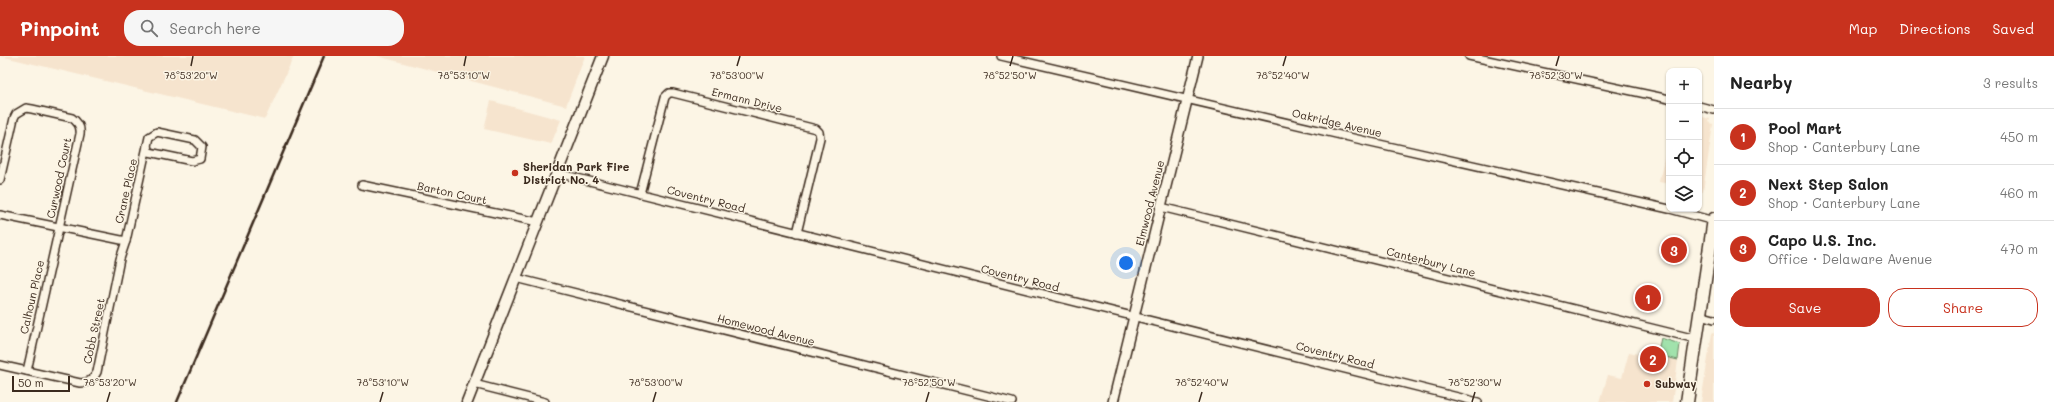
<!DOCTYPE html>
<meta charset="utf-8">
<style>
body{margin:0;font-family:Mali,sans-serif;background:#f6f6f6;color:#222}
.controls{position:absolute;right:12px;top:12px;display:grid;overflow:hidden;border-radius:8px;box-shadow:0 1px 3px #0004}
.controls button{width:36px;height:36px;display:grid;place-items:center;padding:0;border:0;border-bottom:1px solid #e0e0e0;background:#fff;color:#222;font:20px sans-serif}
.scale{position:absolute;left:12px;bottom:10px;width:58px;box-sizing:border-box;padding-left:4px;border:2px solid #3b2a1e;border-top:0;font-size:11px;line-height:14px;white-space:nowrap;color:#3b2a1e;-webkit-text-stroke:3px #fcf5e5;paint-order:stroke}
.you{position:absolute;left:1126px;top:207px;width:14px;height:14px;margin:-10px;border:3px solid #fff;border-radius:50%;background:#1a73e8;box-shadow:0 0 0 6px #1a73e833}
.badge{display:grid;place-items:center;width:26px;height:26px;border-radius:50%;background:#c8321e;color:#fff;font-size:13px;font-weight:700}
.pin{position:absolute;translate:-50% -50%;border:2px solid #fff;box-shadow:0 1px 4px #0006}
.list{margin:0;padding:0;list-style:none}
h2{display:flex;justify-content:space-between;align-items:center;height:52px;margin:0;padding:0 16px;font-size:17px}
h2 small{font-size:13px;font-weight:400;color:#767676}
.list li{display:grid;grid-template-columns:26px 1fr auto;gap:12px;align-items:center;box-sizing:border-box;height:56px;padding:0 16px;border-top:1px solid #e0e0e0}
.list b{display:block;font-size:15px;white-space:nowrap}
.list p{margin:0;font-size:13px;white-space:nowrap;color:#767676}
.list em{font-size:13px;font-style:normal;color:#767676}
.actions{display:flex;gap:8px;padding:12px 16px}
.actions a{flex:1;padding:9px 0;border:1px solid #c8321e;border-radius:16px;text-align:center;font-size:14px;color:#c8321e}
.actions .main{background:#c8321e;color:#fff}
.icon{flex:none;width:22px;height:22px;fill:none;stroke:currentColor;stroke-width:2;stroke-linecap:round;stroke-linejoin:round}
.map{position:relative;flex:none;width:1714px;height:346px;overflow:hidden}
header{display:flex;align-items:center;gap:24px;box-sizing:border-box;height:56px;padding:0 20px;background:#c8321e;color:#fff}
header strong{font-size:19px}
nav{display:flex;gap:22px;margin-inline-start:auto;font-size:14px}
.search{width:280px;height:36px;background:#f6f6f6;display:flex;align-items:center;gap:10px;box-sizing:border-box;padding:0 14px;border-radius:16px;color:#767676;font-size:15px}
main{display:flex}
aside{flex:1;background:#fff}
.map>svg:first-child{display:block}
</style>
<header>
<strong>Pinpoint</strong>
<div class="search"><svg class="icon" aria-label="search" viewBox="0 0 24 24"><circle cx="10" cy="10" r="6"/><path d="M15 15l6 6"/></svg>Search here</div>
<nav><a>Map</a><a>Directions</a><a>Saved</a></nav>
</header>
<main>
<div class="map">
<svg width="1714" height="346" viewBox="0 0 1714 346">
<rect width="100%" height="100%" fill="#fcf5e5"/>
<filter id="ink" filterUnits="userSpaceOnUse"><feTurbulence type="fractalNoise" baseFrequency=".025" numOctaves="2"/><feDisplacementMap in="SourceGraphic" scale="8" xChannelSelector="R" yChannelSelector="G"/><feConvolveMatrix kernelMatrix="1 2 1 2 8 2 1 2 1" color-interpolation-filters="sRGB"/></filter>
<g filter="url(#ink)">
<!-- built -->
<g fill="#f6e4ce">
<path d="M0 0H294L265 63Z"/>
<path d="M377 0H585L566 50Z"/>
<path d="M491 45 561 64 551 88 484 73Z"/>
<path d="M1699 60 1710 63 1709 66 1713 68 1703 136 1699 135Z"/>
<path d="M1669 79V128L1659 126Z"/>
<path d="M1714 276V346H1701L1712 277Z"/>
<path d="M1629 296 1656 302 1657 299 1678 304 1672 346H1600L1608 319 1622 322Z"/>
</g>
<!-- green -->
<path fill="#a1e2ac" stroke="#6e8665" d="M1661 282 1680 288 1678 304 1657 299Z"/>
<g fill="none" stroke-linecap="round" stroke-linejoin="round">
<!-- minor casing -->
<g stroke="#3b2a1e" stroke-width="10">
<g id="minor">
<path d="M1001 0 1366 85 1669 153"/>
<path d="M1469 0 1669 43"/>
<path d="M1699 50 1714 54"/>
<path d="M157 76 195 84 202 91 200 103 192 105 149 96 147 90 149 81Z"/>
<path d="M557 117 1478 346"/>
<path d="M0 124 14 62 16 58 26 52 32 53 72 62C78 66 81 71 80 78L27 315"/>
<path d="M362 129 538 166"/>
<path d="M640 138 665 41 669 37H673L816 73 819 76 820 82 797 177"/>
<path d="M1161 151 1696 283"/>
<path d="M1670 153 1714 165"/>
<path d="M0 159 126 185"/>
<path d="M516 222 1012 346"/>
<path d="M1700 259 1714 263"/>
<path d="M0 309 80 327C88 327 93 324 97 316L120 203 126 185 147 90"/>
<path d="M474 328 545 346"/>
</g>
</g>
<!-- tertiary casing -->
<g stroke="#3b2a1e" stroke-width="12">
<path id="tertiary" d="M1113 346 1198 0"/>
</g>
<!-- secondary casing -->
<g stroke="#3b2a1e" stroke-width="13">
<path id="secondary" d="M467 346 603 0"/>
</g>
<!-- primary casing -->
<g stroke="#3b2a1e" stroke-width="15">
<path id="primary" d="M1687 346 1714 163"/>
</g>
<!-- minor -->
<use href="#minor" stroke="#fcf5e5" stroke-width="7"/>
<!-- tertiary -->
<use href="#tertiary" stroke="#fcf5e5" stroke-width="9"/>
<!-- secondary -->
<use href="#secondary" stroke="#fcf5e5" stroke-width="10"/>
<!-- primary -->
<use href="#primary" stroke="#fcf5e5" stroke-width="12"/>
<!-- rail -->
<path stroke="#3b2a1e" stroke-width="2.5" d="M177 346 324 0"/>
</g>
</g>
<!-- ticks -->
<path fill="none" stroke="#3b2a1e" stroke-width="1.5" d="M191 10 193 0M464 10 466 0M737 10 740 0M1010 10 1013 0M1283 10 1286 0M1556 10 1559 0M107 346 110 336M380 346 383 336M653 346 656 336M926 346 929 336M1199 346 1202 336M1472 346 1475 336"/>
<!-- markers -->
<g fill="#c8321e" stroke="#fcf5e5" stroke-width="1.5">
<circle cx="515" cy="117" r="4"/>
<circle cx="1647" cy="328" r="4"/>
</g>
<g text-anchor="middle" stroke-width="3" stroke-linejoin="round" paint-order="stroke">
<!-- street labels -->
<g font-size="11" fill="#3b2a1e" stroke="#fcf5e5">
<text transform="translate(747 44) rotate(14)" y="4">Ermann Drive</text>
<text transform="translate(1337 67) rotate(13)" y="4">Oakridge Avenue</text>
<text transform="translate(59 122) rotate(-78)" y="4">Curwood Court</text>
<text transform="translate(126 135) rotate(-77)" y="4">Crane Place</text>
<text transform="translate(452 137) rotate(12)" y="4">Barton Court</text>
<text transform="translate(706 143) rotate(14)" y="4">Coventry Road</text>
<text transform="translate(1150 147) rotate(-76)" y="4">Elmwood Avenue</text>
<text transform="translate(1431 206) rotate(14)" y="4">Canterbury Lane</text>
<text transform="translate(1020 222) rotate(14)" y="4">Coventry Road</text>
<text transform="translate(32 241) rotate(-77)" y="4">Calhoun Place</text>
<text transform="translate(766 274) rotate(14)" y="4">Homewood Avenue</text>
<text transform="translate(94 275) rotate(-78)" y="4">Cobb Street</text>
<text transform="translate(1335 299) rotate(14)" y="4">Coventry Road</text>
</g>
<!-- poi labels -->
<g font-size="11" font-weight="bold" fill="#3b2a1e" stroke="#fcf5e5" text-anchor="start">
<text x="523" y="115">Sheridan Park Fire<tspan x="523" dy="13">District No. 4</tspan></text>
<text x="1655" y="332">Subway</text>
</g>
</g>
<g font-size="10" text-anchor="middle" fill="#3b2a1e" stroke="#fcf5e5" stroke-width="3" stroke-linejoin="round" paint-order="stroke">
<text x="191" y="23">78°53'20"W</text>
<text x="464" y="23">78°53'10"W</text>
<text x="1283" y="23">78°52'40"W</text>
<text x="1556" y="23">78°52'30"W</text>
<text x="737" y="23">78°53'00"W</text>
<text x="1010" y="23">78°52'50"W</text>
<text x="110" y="330">78°53'20"W</text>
<text x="383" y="330">78°53'10"W</text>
<text x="656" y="330">78°53'00"W</text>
<text x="929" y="330">78°52'50"W</text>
<text x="1202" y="330">78°52'40"W</text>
<text x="1475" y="330">78°52'30"W</text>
</g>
</svg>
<div class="controls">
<button>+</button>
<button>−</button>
<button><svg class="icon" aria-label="locate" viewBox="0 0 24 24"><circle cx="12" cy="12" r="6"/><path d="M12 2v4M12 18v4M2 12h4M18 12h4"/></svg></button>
<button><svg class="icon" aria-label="layers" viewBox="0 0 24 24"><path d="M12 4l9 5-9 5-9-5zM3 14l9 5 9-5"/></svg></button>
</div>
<div class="scale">50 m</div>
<div class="you"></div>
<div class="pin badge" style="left:1648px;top:242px">1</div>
<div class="pin badge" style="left:1653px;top:303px">2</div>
<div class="pin badge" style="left:1674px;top:194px">3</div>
</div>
<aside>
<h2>Nearby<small>3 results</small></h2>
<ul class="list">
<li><span class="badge">1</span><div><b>Pool Mart</b><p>Shop · Canterbury Lane</p></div><em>450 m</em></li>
<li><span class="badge">2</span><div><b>Next Step Salon</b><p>Shop · Canterbury Lane</p></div><em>460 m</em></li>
<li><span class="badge">3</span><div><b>Capo U.S. Inc.</b><p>Office · Delaware Avenue</p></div><em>470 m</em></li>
</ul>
<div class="actions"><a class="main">Save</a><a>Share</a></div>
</aside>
</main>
